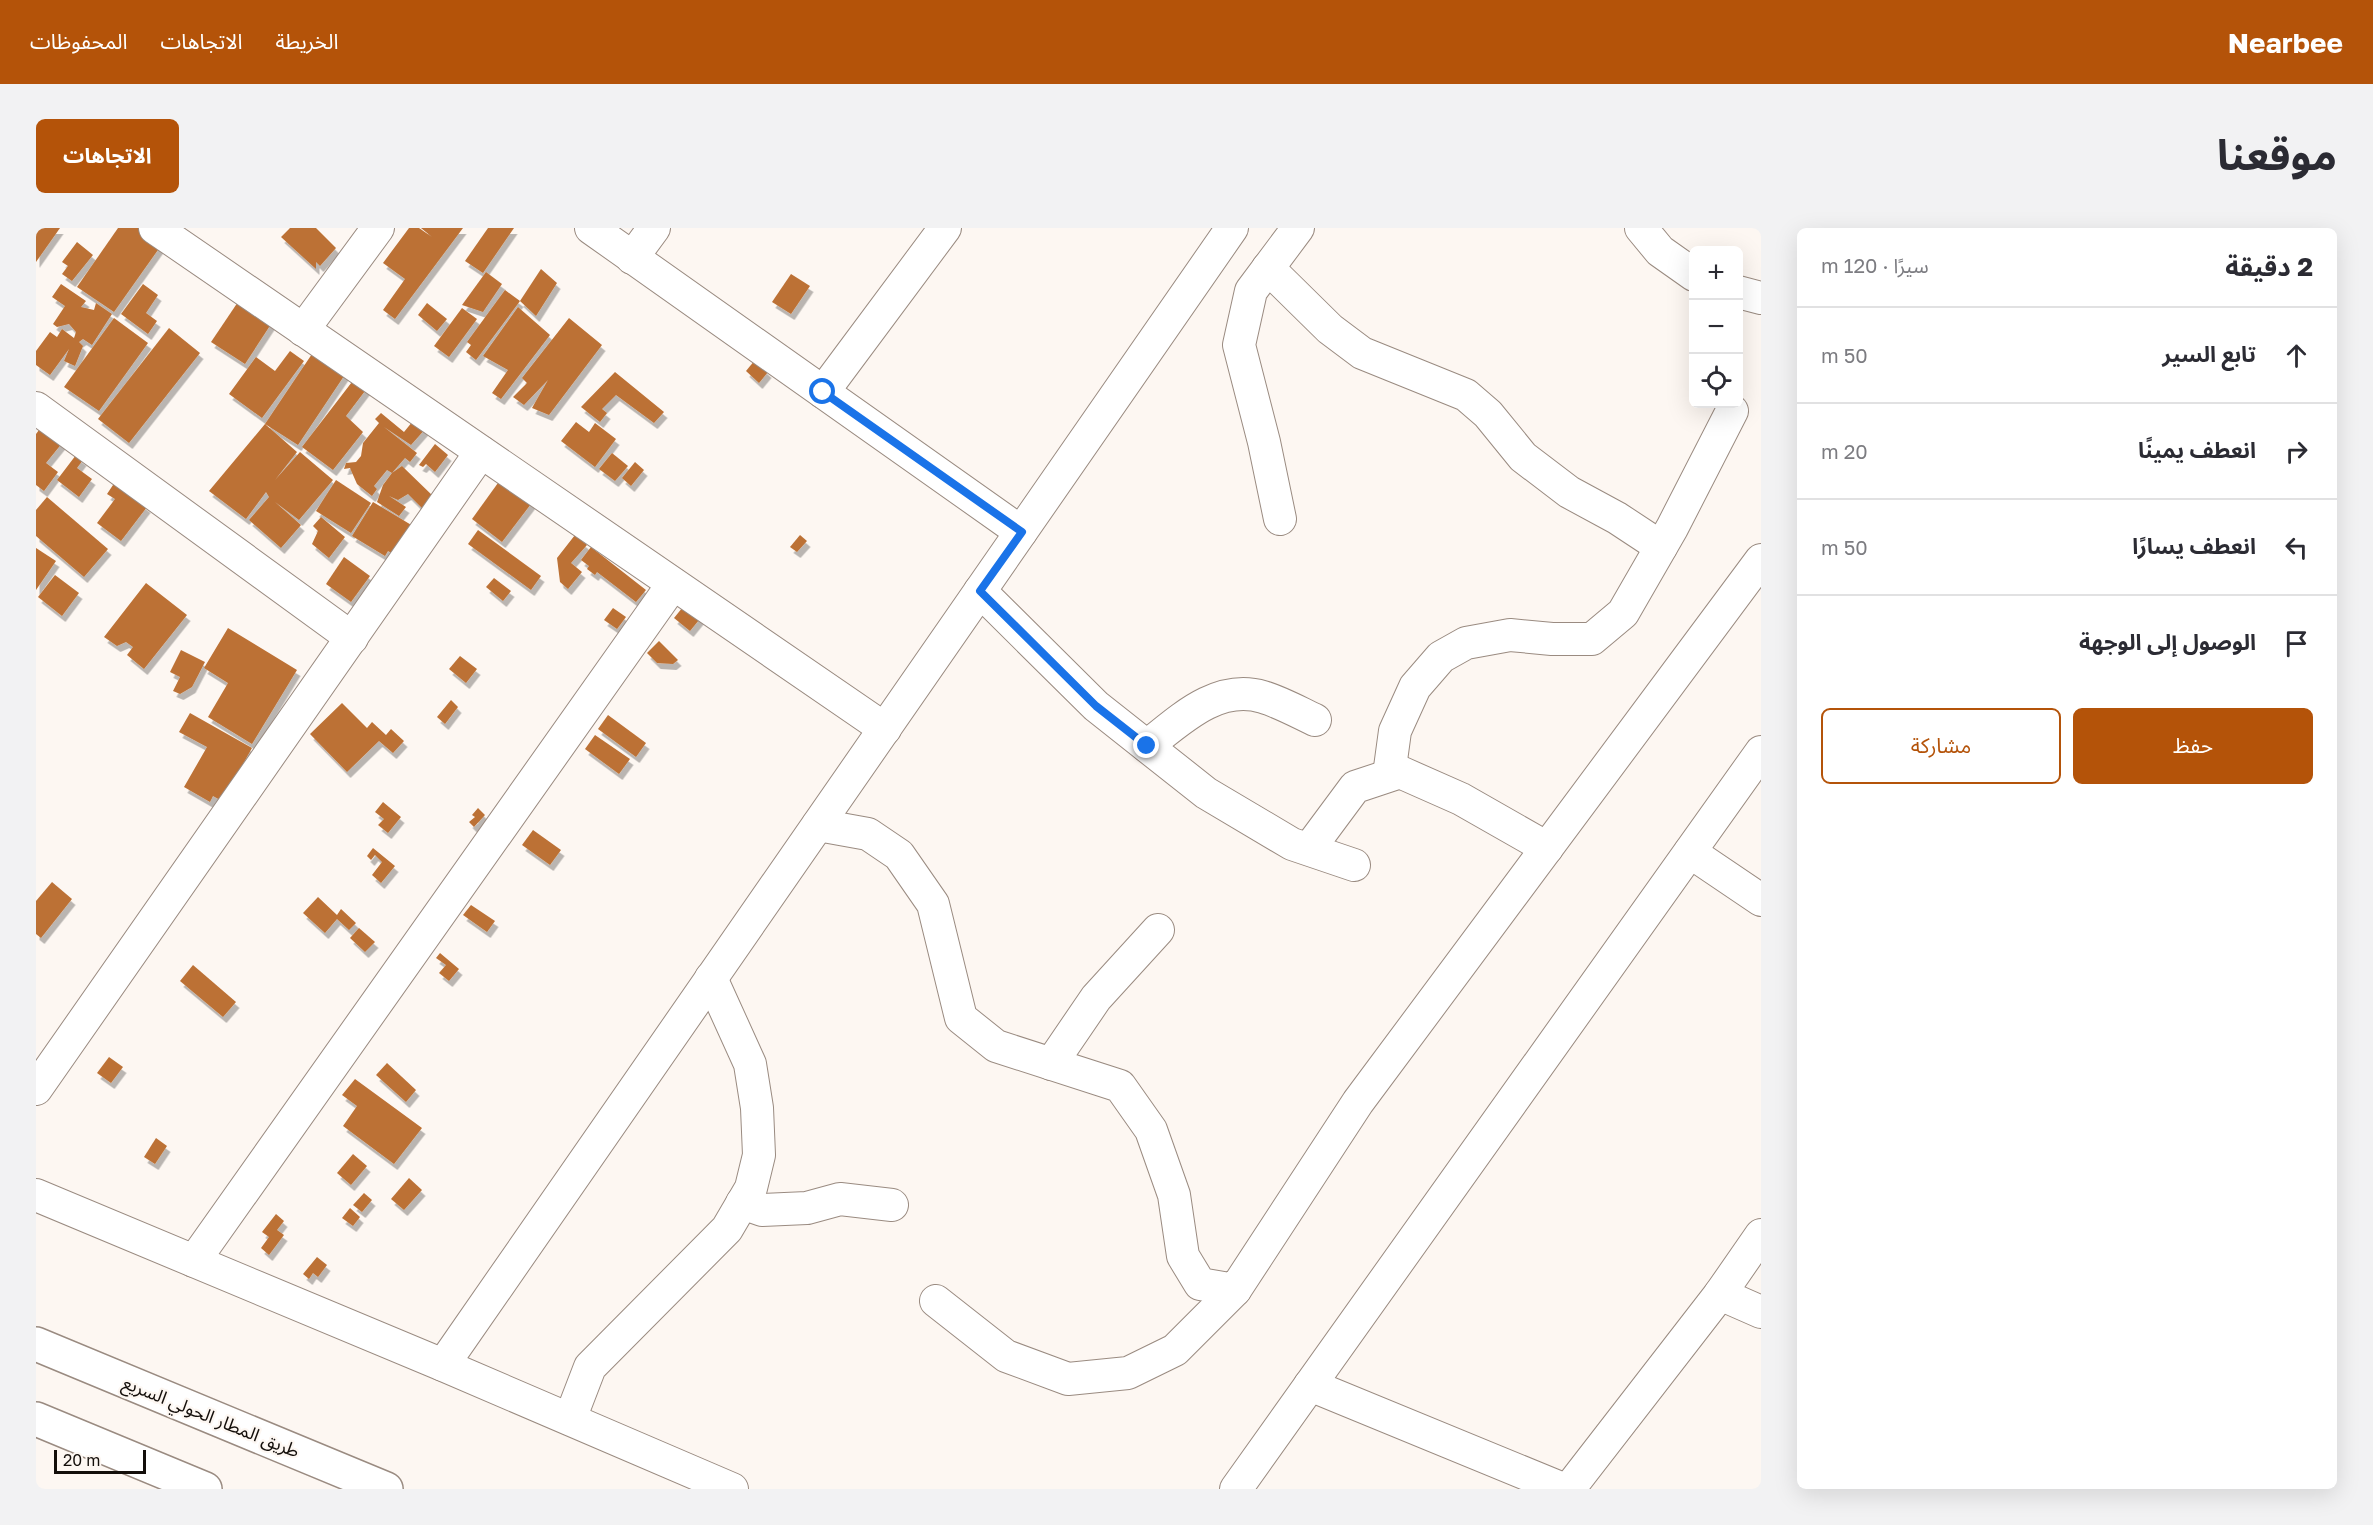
<!DOCTYPE html>
<html lang="ar">
<meta charset="utf-8">
<style>
body{margin:0;font-family:"Golos Text","Noto Sans Arabic",sans-serif;background:#f2f2f3;color:#2b2b33;direction:rtl}
.controls{position:absolute;right:18px;top:18px;display:grid;overflow:hidden;border-radius:9px;box-shadow:0 6px 24px #0002}
.controls button{width:54px;height:54px;display:grid;place-items:center;padding:0;border:0;border-bottom:2px solid #e1e1e2;background:#fff;color:#2b2b33;font:30px sans-serif}
.scale{position:absolute;left:18px;bottom:15px;width:92px;box-sizing:border-box;padding-left:6px;border:3px solid #130e0a;border-top:0;font-size:16px;line-height:21px;white-space:nowrap;color:#130e0a;-webkit-text-stroke:4px #fdf7f2;paint-order:stroke}
.stop{position:absolute;width:18px;height:18px;margin:-14px;border:4px solid #1a73e8;border-radius:50%;background:#fff}
.stop.end{background:#1a73e8;border-color:#fff;box-shadow:0 2px 6px #0008}
.list{margin:0;padding:0;list-style:none}
h2{display:flex;justify-content:space-between;align-items:center;height:78px;margin:0;padding:0 24px;font-size:26px}
h2 small{font-size:20px;font-weight:400;color:#7c7c81}
.list li{display:grid;grid-template-columns:39px 1fr auto;gap:18px;align-items:center;box-sizing:border-box;height:96px;padding:0 24px;border-top:2px solid #e1e1e2}
.list b{display:block;font-size:22px;white-space:nowrap}
.list em{font-size:20px;font-style:normal;color:#7c7c81}
.actions{display:flex;gap:12px;padding:18px 24px}
.actions a{flex:1;padding:14px 0;border:2px solid #b45309;border-radius:9px;text-align:center;font-size:21px;color:#b45309}
.actions .main{background:#b45309;color:#fff}
.icon{flex:none;width:33px;height:33px;fill:none;stroke:currentColor;stroke-width:2;stroke-linecap:round;stroke-linejoin:round}
.map{position:relative;flex:none;width:1725px;height:1261px;overflow:hidden;direction:ltr;border-radius:9px}
header{display:flex;align-items:center;gap:36px;box-sizing:border-box;height:84px;padding:0 30px;background:#b45309;color:#fff}
header strong{font-size:28px}
nav{display:flex;gap:33px;margin-inline-start:auto;font-size:21px}
.intro{display:flex;align-items:center;justify-content:space-between;box-sizing:border-box;height:144px;padding:0 36px}
h1{margin:0;font-size:42px}
.button{padding:15px 27px;border-radius:9px;background:#b45309;color:#fff;font-size:21px;font-weight:700}
main{display:flex;gap:36px;padding:0 36px}
aside{flex:1;background:#fff;border-radius:9px;box-shadow:0 6px 24px #0002}
.map>svg:first-child{display:block}
</style>
<header>
<strong>Nearbee</strong>
<nav><a>الخريطة</a><a>الاتجاهات</a><a>المحفوظات</a></nav>
</header>
<div class="intro"><h1>موقعنا</h1><a class="button">الاتجاهات</a></div>
<main>
<aside>
<h2>2 دقيقة<small>سيرًا · 120 m</small></h2>
<ul class="list">
<li><svg class="icon" aria-label="ahead" viewBox="0 0 24 24"><path d="M12 20V5M6 11l6-6 6 6"/></svg><div><b>تابع السير</b></div><em>50 m</em></li>
<li><svg class="icon" aria-label="right" viewBox="0 0 24 24"><path d="M7 20v-9h11M14 6l5 5-5 5"/></svg><div><b>انعطف يمينًا</b></div><em>20 m</em></li>
<li><svg class="icon" aria-label="left" viewBox="0 0 24 24"><path d="M17 20v-9H6M10 6l-5 5 5 5"/></svg><div><b>انعطف يسارًا</b></div><em>50 m</em></li>
<li><svg class="icon" aria-label="arrive" viewBox="0 0 24 24"><path d="M6 21V4h12l-3 4 3 4H6"/></svg><div><b>الوصول إلى الوجهة</b></div></li>
</ul>
<div class="actions"><a class="main">حفظ</a><a>مشاركة</a></div>
</aside>
<div class="map">
<svg width="1725" height="1261" viewBox="0 0 1725 1261">
<defs>
<filter id="shadow"><feDropShadow dx="3.5" dy="6" stdDeviation="0" flood-color="#0004"/></filter>
</defs>
<rect width="100%" height="100%" fill="#fdf7f2"/>
<!-- building -->
<g fill="#bc7135" filter="url(#shadow)">
<path d="M0 0H24L0 34Z"/>
<path d="M82 0H111L129 12 78 84 41 59Z"/>
<path d="M254 0H280L300 20 284 38 280 34V41L245 9Z"/>
<path d="M373 0H383L396 9 385 0H427L359 91 347 82 369 51 347 35Z"/>
<path d="M452 0H478L447 45 429 33Z"/>
<path d="M41 14 57 27 36 53 26 46 32 38 26 34Z"/>
<path d="M505 41 521 55 500 88 484 73 440 132 430 124 435 117 431 114 469 62 484 73Z"/>
<path d="M450 44 466 56 447 84 426 77Z"/>
<path d="M755 46 774 58 755 86 736 74Z"/>
<path d="M25 56 50 73 45 79 58 82 60 75 76 86 56 117 47 111 43 114 47 118 39 138 28 133 33 121 14 147 0 137V123L14 104 21 109 26 101 38 110 40 104 33 96 21 99 17 96 29 78 16 69Z"/>
<path d="M107 56 122 67 110 85 121 93 112 106 85 86Z"/>
<path d="M206 68 239 90 209 136 175 114Z"/>
<path d="M391 75 411 91 401 103 382 87Z"/>
<path d="M482 79 514 107 465 171 456 165 472 142 447 128Z"/>
<path d="M426 80 441 91 413 129 398 118Z"/>
<path d="M78 90 112 115 63 183 28 159Z"/>
<path d="M533 90 566 117 513 187 496 180 512 152 488 177 477 169 491 155 486 150Z"/>
<path d="M133 100 164 125 93 215 62 191Z"/>
<path d="M254 123 268 133 226 190 193 166 220 129 239 143Z"/>
<path d="M278 123 310 145 262 217 229 196 261 224 239 252 264 224 297 252 263 292 239 274 265 297 245 320 213 292 233 269 230 264 210 291 173 263 229 196Z"/>
<path d="M719 132 732 144 723 155 710 143Z"/>
<path d="M579 144 628 184 618 195 580 167 566 181 571 185 564 194 545 179Z"/>
<path d="M319 150 332 159 310 188 327 204 297 242 266 219Z"/>
<path d="M345 185 368 204 381 188 391 199 375 217 348 199 381 225 374 234 369 230 356 245 366 238 399 270 387 281 372 266 362 272 353 268 370 279 363 288 341 274 347 257 356 245 351 242 338 258 341 261 336 268 321 256 314 240 308 241 310 235 320 234 325 228 327 215 343 195 339 191Z"/>
<path d="M540 194 553 204 559 195 580 211 559 239 525 213Z"/>
<path d="M6 198 27 214 10 235 22 244 8 263 0 257V206Z"/>
<path d="M399 216 412 227 399 244 390 236 387 239 383 237Z"/>
<path d="M576 225 592 238 579 253 563 241Z"/>
<path d="M40 227 47 232 41 240 56 251 43 269 21 252Z"/>
<path d="M599 234 608 242 595 258 586 250Z"/>
<path d="M467 248 498 272 466 314 436 291Z"/>
<path d="M300 252 335 275 315 305 280 283Z"/>
<path d="M79 254 111 279 85 313 61 295 79 271 71 266Z"/>
<path d="M11 269 72 321 48 349 0 308V282Z"/>
<path d="M337 274 377 298 359 327 352 323 349 328 316 308Z"/>
<path d="M285 289 309 309 293 330 276 316 282 303 277 298Z"/>
<path d="M442 302 505 348 495 362 432 316Z"/>
<path d="M539 307 551 317 535 335 546 344 532 361 524 354 521 330Z"/>
<path d="M764 307 771 313 761 324 754 319Z"/>
<path d="M555 319 610 362 600 374 561 344 559 347 551 341 553 338 545 332Z"/>
<path d="M0 320 20 333 0 362Z"/>
<path d="M308 329 334 348 315 374 290 356Z"/>
<path d="M19 347 43 365 26 388 2 369Z"/>
<path d="M458 350 475 363 467 373 450 359Z"/>
<path d="M110 355 151 387 108 441 91 427 97 419 90 414 81 418 68 409Z"/>
<path d="M651 374 667 387 654 403 638 390Z"/>
<path d="M577 380 590 389 581 401 568 392Z"/>
<path d="M192 400 261 442 216 516 172 489 192 455 168 440Z"/>
<path d="M623 413 642 432 637 436 621 435 611 425Z"/>
<path d="M145 422 169 434 156 459 144 466 137 463 144 449 134 444Z"/>
<path d="M424 428 441 441 430 455 413 441Z"/>
<path d="M415 472 422 479 409 496 401 489Z"/>
<path d="M306 475 331 500 336 494 350 507 355 501 368 513 357 525 343 513 311 544 274 506Z"/>
<path d="M154 485 216 520 186 573 177 568 174 574 148 559 171 519 143 504Z"/>
<path d="M572 487 610 515 600 529 562 501Z"/>
<path d="M559 507 594 531 583 546 549 521Z"/>
<path d="M347 574 365 589 352 605 342 597 348 591 339 584Z"/>
<path d="M442 580 449 587 438 599 433 594 439 589 436 587Z"/>
<path d="M497 602 525 622 514 637 486 617Z"/>
<path d="M337 620 359 638 345 655 336 647 346 634 339 627 335 632 331 628Z"/>
<path d="M16 654 36 671 5 710 0 706V673Z"/>
<path d="M282 669 301 687 305 681 320 695 313 702 301 691 289 705 267 685Z"/>
<path d="M435 677 459 693 451 704 427 687Z"/>
<path d="M323 700 339 714 329 724 314 710Z"/>
<path d="M404 725 423 741 413 753 403 745 410 737 400 730Z"/>
<path d="M157 737 200 774 187 789 144 753Z"/>
<path d="M73 829 87 839 75 855 61 845Z"/>
<path d="M351 835 380 862 370 874 340 847Z"/>
<path d="M319 851 386 900 358 936 307 898 321 878 306 867Z"/>
<path d="M120 910 131 918 119 936 108 929Z"/>
<path d="M317 926 331 938 315 957 301 945Z"/>
<path d="M373 950 386 962 368 982 355 971Z"/>
<path d="M328 965 336 972 326 984 317 977Z"/>
<path d="M314 980 324 989 317 998 306 990Z"/>
<path d="M240 986 248 993 241 1002 248 1007 233 1027 225 1020 233 1009 226 1004Z"/>
<path d="M281 1029 291 1037 282 1049 277 1045 273 1051 267 1046Z"/>
</g>
<g fill="none" stroke-linecap="round" stroke-linejoin="round">
<!-- minor casing -->
<g stroke="#9a8b81" stroke-width="34">
<g id="minor">
<path d="M119 0 849 501"/>
<path d="M555 0 985 304"/>
<path d="M1605 0 1624 23 1658 47"/>
<path d="M596 30 618 0"/>
<path d="M1232 40 1294 101 1326 125 1430 167 1452 186 1487 229 1533 264 1581 290 1625 319"/>
<path d="M1702 64 1725 70"/>
<path d="M267 102 342 0"/>
<path d="M787 164 909 0"/>
<path d="M0 180 316 410"/>
<path d="M1244 291 1228 214 1203 117 1215 63 1262 0"/>
<path d="M944 363 1060 478 1170 565 1256 616 1318 637"/>
<path d="M1111 518C1143 493 1181 455 1227 469 1244 474 1262 484 1279 492"/>
<path d="M1353 547 1359 503 1379 459 1405 429 1430 415 1474 407 1516 411H1556L1587 385 1636 300 1696 183"/>
<path d="M782 597 832 606 863 627 897 676 925 790 960 818 1084 858 1115 902 1138 967 1147 1028 1164 1056 1199 1062 1322 874 1725 332"/>
<path d="M1273 621 1319 559 1364 544 1425 571 1511 620"/>
<path d="M1654 624 1725 672"/>
<path d="M1015 836 1060 770 1122 702"/>
<path d="M0 861 445 224"/>
<path d="M0 967 407 1137 696 1261"/>
<path d="M706 975 726 982 771 980 804 971 856 977"/>
<path d="M158 1033 637 356"/>
<path d="M1684 1066 1725 1084"/>
<path d="M900 1073 970 1128 1032 1151 1092 1145 1139 1122 1199 1062"/>
<path d="M407 1137 1196 0"/>
<path d="M1274 1157 1527 1261"/>
<path d="M534 1191 554 1139 691 1001 715 960 723 927 721 880 714 836 675 750"/>
<path d="M1200 1261 1725 524"/>
<path d="M1533 1261 1684 1066 1725 1007"/>
</g>
</g>
<!-- trunk casing -->
<g stroke="#9a8b81" stroke-width="36">
<g id="trunk">
<path d="M0 1116 350 1261"/>
<path d="M0 1191 169 1261"/>
</g>
</g>
<!-- minor -->
<use href="#minor" stroke="#fff" stroke-width="32"/>
<!-- trunk -->
<use href="#trunk" stroke="#fff" stroke-width="33"/>
</g>
<g fill="none" stroke-linecap="round" stroke-linejoin="round">
<!-- route -->
<path stroke="#1a73e8" stroke-width="8" d="M787 164 986 304 944 363 1060 478 1111 518"/>
</g>
<g text-anchor="middle" stroke-width="4.5" stroke-linejoin="round" paint-order="stroke">
<!-- street labels -->
<g font-size="18" fill="#130e0a" stroke="#fdf7f2">
<text transform="translate(175 1189) rotate(22)" y="6">طريق المطار الحولي السريع</text>
</g>
</g>
</svg>
<div class="controls">
<button>+</button>
<button>−</button>
<button><svg class="icon" aria-label="locate" viewBox="0 0 24 24"><circle cx="12" cy="12" r="6"/><path d="M12 2v4M12 18v4M2 12h4M18 12h4"/></svg></button>
</div>
<div class="scale">20 m</div>
<div class="stop" style="left:787px;top:164px"></div>
<div class="stop end" style="left:1111px;top:518px"></div>
</div>
</main>
